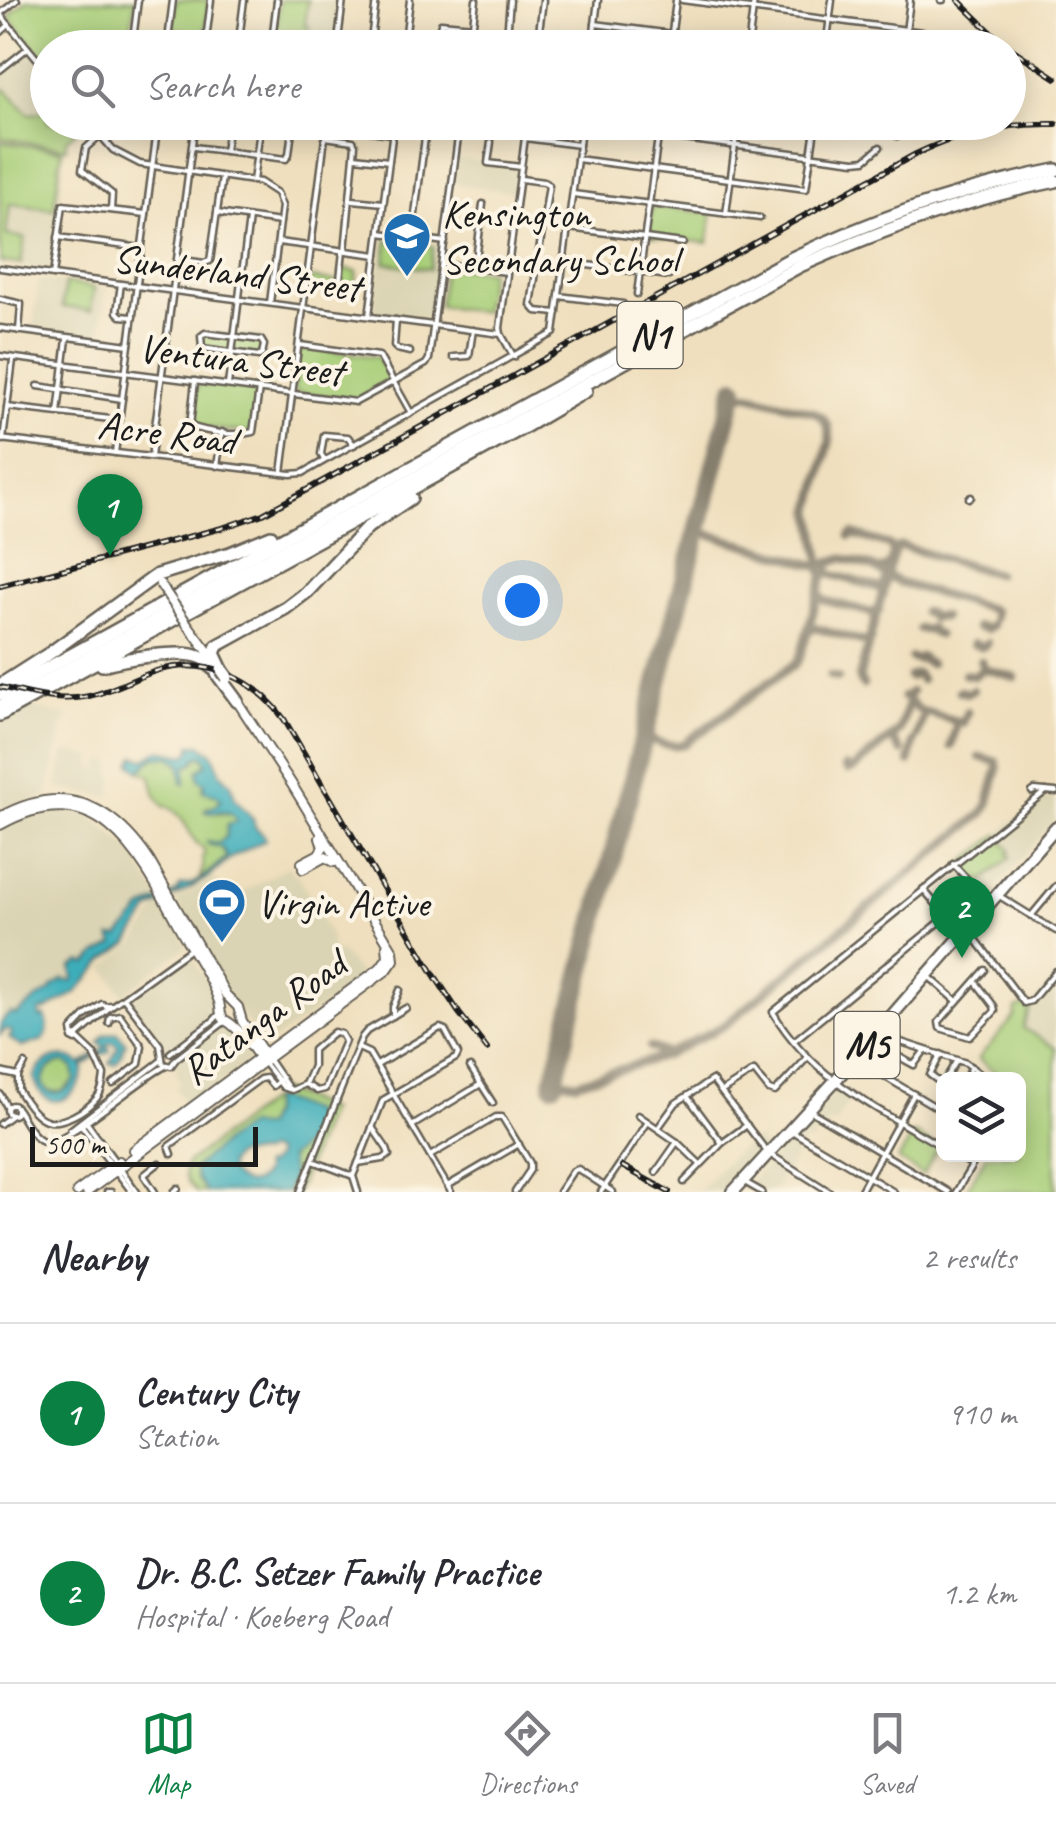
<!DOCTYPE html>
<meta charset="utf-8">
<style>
body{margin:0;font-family:Caveat,sans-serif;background:#f7f7f7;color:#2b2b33}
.controls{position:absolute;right:30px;bottom:30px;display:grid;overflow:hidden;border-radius:15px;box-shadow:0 5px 25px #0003}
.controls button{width:90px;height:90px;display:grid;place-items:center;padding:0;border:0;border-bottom:2px solid #e1e1e2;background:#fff;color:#2b2b33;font:50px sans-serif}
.scale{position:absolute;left:30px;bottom:25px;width:228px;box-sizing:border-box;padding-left:10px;border:5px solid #1c1c1c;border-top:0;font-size:28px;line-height:35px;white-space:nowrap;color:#1c1c1c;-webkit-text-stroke:8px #fcf5e5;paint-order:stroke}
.you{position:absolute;left:522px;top:600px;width:35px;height:35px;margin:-25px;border:8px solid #fff;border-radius:50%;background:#1a73e8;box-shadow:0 0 0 15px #1a73e833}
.badge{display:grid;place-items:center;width:65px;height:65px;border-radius:50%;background:#0b8043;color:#fff;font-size:32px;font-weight:700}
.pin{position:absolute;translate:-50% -82px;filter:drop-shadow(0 2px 5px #0008)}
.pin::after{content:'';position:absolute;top:52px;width:35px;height:30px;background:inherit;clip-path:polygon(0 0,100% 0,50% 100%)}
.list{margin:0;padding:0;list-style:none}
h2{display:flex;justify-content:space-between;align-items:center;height:130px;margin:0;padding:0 40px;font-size:42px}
h2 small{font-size:32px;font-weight:400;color:#7c7c81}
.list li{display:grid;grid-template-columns:65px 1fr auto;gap:30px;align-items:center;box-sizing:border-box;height:180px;padding:0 40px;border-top:2px solid #e1e1e2}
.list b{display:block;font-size:38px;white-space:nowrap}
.list p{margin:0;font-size:32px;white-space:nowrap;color:#7c7c81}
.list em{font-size:32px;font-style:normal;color:#7c7c81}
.icon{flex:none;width:55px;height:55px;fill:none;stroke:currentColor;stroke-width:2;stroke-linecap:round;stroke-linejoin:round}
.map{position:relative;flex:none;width:1056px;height:1192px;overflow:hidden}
.search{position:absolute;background:#fff;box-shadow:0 5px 25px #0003;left:30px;right:30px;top:30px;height:110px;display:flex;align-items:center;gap:25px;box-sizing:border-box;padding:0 35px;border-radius:55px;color:#7c7c81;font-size:38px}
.sheet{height:490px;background:#fff}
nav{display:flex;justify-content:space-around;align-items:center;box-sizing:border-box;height:140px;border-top:2px solid #e1e1e2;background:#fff;font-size:28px;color:#7c7c81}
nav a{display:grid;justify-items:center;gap:5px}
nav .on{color:#0b8043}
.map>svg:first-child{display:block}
</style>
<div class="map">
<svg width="1056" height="1192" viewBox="0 0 1056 1192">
<rect width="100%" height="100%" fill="#fcf5e5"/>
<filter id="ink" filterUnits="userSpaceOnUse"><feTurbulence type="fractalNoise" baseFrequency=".01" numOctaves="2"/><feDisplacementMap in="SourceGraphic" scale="20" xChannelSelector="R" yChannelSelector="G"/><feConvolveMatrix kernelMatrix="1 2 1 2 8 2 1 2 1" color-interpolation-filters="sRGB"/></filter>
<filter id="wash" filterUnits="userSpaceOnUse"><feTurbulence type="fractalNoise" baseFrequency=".0048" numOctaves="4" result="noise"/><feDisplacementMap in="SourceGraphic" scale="40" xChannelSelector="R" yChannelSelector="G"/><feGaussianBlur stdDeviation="2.25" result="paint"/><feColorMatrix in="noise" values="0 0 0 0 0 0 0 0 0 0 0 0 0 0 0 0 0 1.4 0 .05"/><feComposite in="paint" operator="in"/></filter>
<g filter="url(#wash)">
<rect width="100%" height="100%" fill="#efdfbe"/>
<!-- built -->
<g fill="#dbd4b4">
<path d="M280 0H341L334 47H312L274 42Z"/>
<path d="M28 48 47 72 48 122 85 123 66 140 55 241 49 270 0 263V70Z"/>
<path d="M456 158 521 167 517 193 453 183Z"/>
<path d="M383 237 440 244 441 247 432 317 429 319 375 312 373 310Z"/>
<path d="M39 280 106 288 100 337 33 329Z"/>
<path d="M27 706 68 716V718L63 727 47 796 0 815V721Z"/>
<path d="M69 751 93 757 94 768 100 769 102 760 109 761 113 765 111 771 115 778 111 797 58 788 57 785 64 753Z"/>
<path d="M1056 797V819L989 896 967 877 960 867V864L1041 798Z"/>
<path d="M58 809 86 813 129 848 161 900 143 909 119 937 112 938 114 945 111 948 97 954 87 964 72 967 75 980H69L43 994 26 1005 23 1011 16 1015 11 1014 0 1023V827L17 817Z"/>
<path d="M289 866 291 872 299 876 331 937 332 950 342 953 363 978 266 1046 263 1045 227 995 175 900 215 879 228 900Z"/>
<path d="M164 905 186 944 184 949 148 975 124 995 104 967 131 947 148 925 155 911Z"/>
<path d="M186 955 192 957 213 993 217 1008 212 1017 190 1037 170 1049 164 1046 148 1027 147 1021 142 1019 129 1000 131 996Z"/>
<path d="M1056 975V1048L1022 1028 1034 1002Z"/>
<path d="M227 1026 232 1029 250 1054 249 1061 191 1105H187L175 1088 181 1083 176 1073V1063L180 1056 221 1027Z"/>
<path d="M839 1086 853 1094 835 1125 829 1122 824 1131 820 1129 811 1143 805 1140 774 1192H762L748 1184Z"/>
<path d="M757 1138 764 1147 726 1192H697L734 1154Z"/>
</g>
<!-- green -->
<g fill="#a8ce78" stroke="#62754a" stroke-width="2.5">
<path d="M27 0H135L129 47 48 48 47 63 10 18V14Z"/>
<path d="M176 0H209L205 34 193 33 202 42V47L187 45 188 31 172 29Z"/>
<path d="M280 0H308L305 26 309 27 306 47 274 42Z"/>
<path d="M0 90H6L29 114 43 112 47 109 48 122 85 123 66 140V148L0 138Z"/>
<path d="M0 142 62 150 54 209 10 204 6 235 25 238 21 264 0 262Z"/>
<path d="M652 206 712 213 708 243 648 236Z"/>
<path d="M388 240 433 246 430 269 385 263Z"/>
<path d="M444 266 490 271 483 312 439 306Z"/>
<path d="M342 269 357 271 354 295 309 289 310 278 340 282Z"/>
<path d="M65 283 94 287 91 311 62 307Z"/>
<path d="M202 334 259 339 264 345 259 356 202 348 200 344Z"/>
<path d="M304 347 378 357 390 381 357 400 297 393 294 389 299 350Z"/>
<path d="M198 383 255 390 257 394 252 432 248 433 192 426 191 422Z"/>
<path d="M158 755C171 757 180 758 182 773H185L186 765 195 762 198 757 204 756 208 762 203 791 217 795 221 800 216 805 206 808 207 812 234 814 237 821 228 824 226 836 219 843 208 844 221 847 227 857 199 880 203 868 202 858 204 856V850C190 841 187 819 173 810 160 801 169 814 159 800 154 793 153 785 151 776L140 771 145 765Z"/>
<path d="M998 835 1011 850 1008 854 1011 857 979 885 961 865Z"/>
<path d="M1023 1006H1031L1023 1028 1056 1048V1192H965L987 1155 1018 1154 1019 1101 1022 1095 1019 1092 1018 1080 1003 1079 978 1059 1015 1016 1016 1009Z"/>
<path d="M64 1062 73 1067 75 1080 61 1092 47 1091 41 1082C45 1070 51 1064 64 1062Z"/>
<path d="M276 1088 329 1110 297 1192H286L292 1178 288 1161 291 1155 270 1105 271 1112 264 1127 196 1178 206 1192H196C188 1183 181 1175 187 1163L279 1093Z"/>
<path d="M914 1133 938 1148 923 1175 898 1160Z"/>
</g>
<!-- water -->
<g fill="#3eadba" stroke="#2d646b" stroke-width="2.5" fill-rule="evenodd">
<path d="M191 745H201L212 752 221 773 231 784 235 798 253 819 255 827 264 835 265 840 231 858 208 878 150 910 128 944 105 960 77 992 46 1010 40 1011V1017L45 1016C49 1025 49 1033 43 1040L22 1047 9 1038 12 1034 10 1030H5L0 1035C0 1023 1 1020 11 1013L16 1015C26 1007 38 997 52 990V987L64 979 66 981 74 980 72 967 81 962 87 964 97 954 114 945 111 937H119L143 909 177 892 181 885C198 887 214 868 227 857L221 847 208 844 207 841 219 843 226 836 228 824 237 821C232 808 218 812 206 812L204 810 216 805 221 800 217 795 203 791 205 784 199 779 198 771 207 764 204 756H198L192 764 186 765 185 784 182 783 180 763 170 757H154L140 771 131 764 135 756 146 759 155 752 160 750 186 755 191 750Z"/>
<path d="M117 1032 126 1043C119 1053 126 1053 115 1064L110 1063 118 1047 115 1043 109 1042 107 1045 110 1050 108 1053 98 1055 83 1066C86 1086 58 1115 41 1093 38 1090 36 1082 34 1078 43 1056 63 1050 81 1064L104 1049V1046L99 1043 104 1035ZM64 1062 73 1067 75 1080C68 1090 58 1096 47 1091L42 1083C45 1071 51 1064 64 1062Z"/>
<path d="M277 1098 314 1113 316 1118 304 1145 289 1158 292 1178 286 1192H206L196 1178 194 1168 225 1141 247 1126 264 1127 271 1112V1102ZM267 1150 275 1152V1158L268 1165H263L264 1173C253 1190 240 1184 229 1171V1163L236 1155 262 1153Z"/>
</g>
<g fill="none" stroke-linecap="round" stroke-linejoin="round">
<!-- taxiway -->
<g stroke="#867e6d" stroke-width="9">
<path d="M730 404 736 396 746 394 814 412 822 417 828 426 830 440 812 510 823 573"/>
<path d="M700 519V529L705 533 818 566 826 573 880 588 883 595"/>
<path d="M850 536 853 534 889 545 894 552"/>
<path d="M695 541 700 534H706"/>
<path d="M829 563 842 558 873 567 900 583 990 609 994 612V618"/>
<path d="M881 569 889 567 895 549 901 546 996 574"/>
<path d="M819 593 823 600 872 613 879 610"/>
<path d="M924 612 929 614 932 618 937 616 943 617"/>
<path d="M977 627 987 629 992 625"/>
<path d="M919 629 925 630 930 628 932 632 938 635"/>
<path d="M808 631 815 628 865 642 871 638"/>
<path d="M973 644 982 647 987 643"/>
<path d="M911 658 917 660 921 657 924 661 930 664"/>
<path d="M981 661 985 669 1015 677"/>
<path d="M964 674 974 676 981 670 987 669"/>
<path d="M830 676 838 678"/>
<path d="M909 677 917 674 921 680"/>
<path d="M863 685 859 678 888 572"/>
<path d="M959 691 968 693 973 690"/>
<path d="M903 697 908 696 911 692"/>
<path d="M646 726V734C653 744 672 747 684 744L796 663 800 657 823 578 832 561"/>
<path d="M895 735 893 740 901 751"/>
<path d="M917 736 924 713"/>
<path d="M951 746 957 723"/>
<path d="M640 748 645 741 652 740"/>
<path d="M980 757 997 762"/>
<path d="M909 762 914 742"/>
<path d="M845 767 848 770 853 769 899 731 909 701 919 710 963 723 967 712"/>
<path d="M650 1047 668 1054"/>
<path d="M554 1079 576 1083 664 1056 725 1025 982 814 987 807 998 768"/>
</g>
<!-- runway -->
<path stroke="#867e6d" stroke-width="20" d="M553 1084 735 388"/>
</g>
</g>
<g filter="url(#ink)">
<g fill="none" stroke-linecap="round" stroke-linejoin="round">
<!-- minor casing -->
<g stroke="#666055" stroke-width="9">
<g id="minor">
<path d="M682 0 975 39 978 43 974 48"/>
<path d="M941 0H943"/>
<path d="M1 13 17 0"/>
<path d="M0 14 48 72"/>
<path d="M595 24 780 48"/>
<path d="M0 33 9 25"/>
<path d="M132 48 138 0"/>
<path d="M167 48 173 0"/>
<path d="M205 48 211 0"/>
<path d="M238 48 244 0"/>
<path d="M271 48 277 0"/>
<path d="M337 48 343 0"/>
<path d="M370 48 376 0"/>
<path d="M404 48 410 0"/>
<path d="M436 48 441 23 473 26"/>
<path d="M470 48 476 0"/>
<path d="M506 48 510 0"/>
<path d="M537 48 543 0"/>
<path d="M592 48 598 0"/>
<path d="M670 48 676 0"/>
<path d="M748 48 754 0"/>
<path d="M826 48 832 0"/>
<path d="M904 48 910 0"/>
<path d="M0 70 28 48"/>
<path d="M89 122 113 150 140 164 260 182 277 193 282 206 270 303"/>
<path d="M408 122 426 125"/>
<path d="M506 122 526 125"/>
<path d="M822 122 890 131 893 130 894 122"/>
<path d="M582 126 855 161 865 160 880 147"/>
<path d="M370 131 392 134"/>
<path d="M897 136 908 122"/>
<path d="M325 137 353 141 355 145 345 251"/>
<path d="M525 138 579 145"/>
<path d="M491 142 488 163 521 167"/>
<path d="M194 147 286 159 289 154 293 122"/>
<path d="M225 151 229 122"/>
<path d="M355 157 389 161"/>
<path d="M577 159 806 189 816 122"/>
<path d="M521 179 544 182 549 185 531 305 536 311 557 313"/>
<path d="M253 181 261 122"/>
<path d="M573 194 760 218"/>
<path d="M353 200 383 203"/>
<path d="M111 210 112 194 82 170 86 148 115 122"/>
<path d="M217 213 280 222"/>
<path d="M726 214 738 122"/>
<path d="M569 228 683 243"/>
<path d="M380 233 445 242"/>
<path d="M58 237 141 248"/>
<path d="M412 237 427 122"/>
<path d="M278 242 377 255"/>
<path d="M177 259 204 263 210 261 222 177"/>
<path d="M565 262 669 276"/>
<path d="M442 264 507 272"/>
<path d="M0 268 501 334 514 357"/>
<path d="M475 268 483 204"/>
<path d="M53 275 63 205 146 214"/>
<path d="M340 279 343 251"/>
<path d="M121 284 117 312 121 316 133 317"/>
<path d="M637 294 660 122"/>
<path d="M559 296 623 304"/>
<path d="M0 299 21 304 19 331"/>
<path d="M369 316 394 122"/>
<path d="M396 320 394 346 397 349 410 352"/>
<path d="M0 328 129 345"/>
<path d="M205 333 261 340 264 345 262 354 259 356 202 348 201 336Z"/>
<path d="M501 334 500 328 527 122"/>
<path d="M300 345 379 356 411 413"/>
<path d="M0 356 356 402 426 364 429 359 460 122"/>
<path d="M453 357 469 356 473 330"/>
<path d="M195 381 190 426C207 432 235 437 253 432L259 389"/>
<path d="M228 385 249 218"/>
<path d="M38 386 122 399"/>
<path d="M7 407 119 420"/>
<path d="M58 413 67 339"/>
<path d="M0 439 291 474 303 473 324 461 554 333 582 122"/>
<path d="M3 440 13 360"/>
<path d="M115 453 158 122"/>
<path d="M151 457 195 122"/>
<path d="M324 460 321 454 324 435 348 437 354 445"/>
<path d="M217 466 222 432"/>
<path d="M282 473 327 122"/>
<path d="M969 498 971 497"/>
<path d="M1032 792 1035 790 1056 792"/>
<path d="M953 864 984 897"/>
<path d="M923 889 962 934"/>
<path d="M1001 897 1056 931"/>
<path d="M1031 916 1056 886"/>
<path d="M974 929 975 938 1024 1003 1031 1001 1056 971"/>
<path d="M927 975 957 1001"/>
<path d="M975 981 994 1006 995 1011 970 1037 940 1028 939 1022 985 970"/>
<path d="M125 999 160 1045 163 1064 171 1066 176 1059"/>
<path d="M393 1016V1007L400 990"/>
<path d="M109 1023 110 1017 120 1015 142 1046 139 1064 113 1084"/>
<path d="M886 1032 901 1042 966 1063 988 1080"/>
<path d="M74 1035 77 1036 76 1040 72 1038Z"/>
<path d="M73 1036 72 1030 85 1016 102 1004 106 1006 110 1005"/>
<path d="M77 1036 110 1007 192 948"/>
<path d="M795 1040 946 917"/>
<path d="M358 1048 369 1053 451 1192"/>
<path d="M885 1049 914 1065 925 1050"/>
<path d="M170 1053 214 1020 221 1012"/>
<path d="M941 1054 930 1075 938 1081H944"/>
<path d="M176 1059 223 1023"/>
<path d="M269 1060 289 1089"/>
<path d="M860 1062 944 1112"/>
<path d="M264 1063 283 1087 292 1090 305 1084 313 1066V1050L334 1032 341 1034 345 1041 325 1089 317 1091 305 1084"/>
<path d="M25 1064 18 1076V1090C24 1100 34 1116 46 1120 61 1126 87 1110 97 1098 102 1092 103 1084 104 1075L94 1054 77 1038"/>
<path d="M470 1067 493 1103"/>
<path d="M0 1072 18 1076"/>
<path d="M945 1080 957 1060"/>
<path d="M964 1080 972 1067"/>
<path d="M724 1090 754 1071 769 1090 775 1092 808 1057"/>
<path d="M0 1094 7 1107"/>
<path d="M687 1096 722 1143"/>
<circle cx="12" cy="1110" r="5"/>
<path d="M18 1110C24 1120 32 1136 43 1141 63 1149 142 1076 166 1066"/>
<path d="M814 1113 948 1192"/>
<path d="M638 1115 677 1142 700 1164"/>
<path d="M87 1123 137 1192"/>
<path d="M0 1124 12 1115"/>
<path d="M82 1126 132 1192"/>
<path d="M412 1126 481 1084"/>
<path d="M658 1128 676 1103 712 1080 768 1153 830 1192"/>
<path d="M70 1130 162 1060"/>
<path d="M795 1133 894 1192"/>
<path d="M944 1148C880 1110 812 1079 773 1012L1046 791"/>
<path d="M172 1154 169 1146 260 1079 266 1078 273 1086 282 1078"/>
<path d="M954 1154 972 1165"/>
<path d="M430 1156 496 1117H502L530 1163V1170L515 1192"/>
<path d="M313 1161 353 1176"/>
<path d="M358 1163 383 1159 389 1155 387 1149 372 1127"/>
<path d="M656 1172 677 1142"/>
<path d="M684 1182 722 1143 747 1125"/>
<path d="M748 1184 762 1192"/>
<path d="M449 1185 519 1144"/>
<path d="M107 1192H111"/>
<path d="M155 1192 144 1175 159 1163"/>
<path d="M174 1192 178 1188"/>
<path d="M300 1192 362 1037 367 1031 406 1008"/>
<path d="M358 1192 353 1176 383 1100 456 1058 458 1054 445 1030 440 1028 377 1065"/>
<path d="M559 1192 573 1171 578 1169 613 1192"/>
<path d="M601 1192 648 1122"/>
<path d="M860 1192 914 1094"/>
<path d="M956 1192 979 1154"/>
</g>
</g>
<!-- secondary casing -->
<g stroke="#666055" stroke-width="12">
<g id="secondary">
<path d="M188 625 212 657"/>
<path d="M0 817C63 782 111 804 149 860L226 995 238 1007 242 1021 268 1059"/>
<path d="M0 825C96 771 138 850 178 925 191 949 209 973 218 999 220 1003 220 1009 221 1014 224 1022 225 1019 231 1024 243 1033 252 1048 261 1059"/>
<path d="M302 863 319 854 323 847 320 838"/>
<path d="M303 869 325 857 334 862"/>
<path d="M134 1150 380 968 388 957 387 946"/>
<path d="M77 1192 119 1161"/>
<path d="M87 1192 387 970 394 960 393 951 291 783 237 701"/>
</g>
</g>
<!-- primary casing -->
<g stroke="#666055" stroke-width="15">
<path id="primary" d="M733 1192 834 1082 1056 827"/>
</g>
<!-- motorway casing -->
<g stroke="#666055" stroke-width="16">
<g id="motorway">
<path d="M102 665C122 659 181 649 200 657 207 659 208 662 212 668"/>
<path d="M222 670 214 653 217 646 286 608 307 592 368 527 411 498"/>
<path d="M217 674 237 701"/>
<path d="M0 685 50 653 157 575 230 553 271 536"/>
<path d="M0 694 790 259C875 218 963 188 1056 170"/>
<path d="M0 706 800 266C883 229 966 199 1056 181"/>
<path d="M0 715 523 428 586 391"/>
</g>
</g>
<!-- minor -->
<use href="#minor" stroke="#fff" stroke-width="4"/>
<!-- secondary -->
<use href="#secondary" stroke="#fff" stroke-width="8"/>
<!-- primary -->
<use href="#primary" stroke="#fff" stroke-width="10"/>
<!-- motorway -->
<use href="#motorway" stroke="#fff" stroke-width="11"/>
<!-- rail casing -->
<g stroke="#1c1c1c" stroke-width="6">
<g id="rail">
<path d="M958 0 1001 42 1056 78"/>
<path d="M0 586 222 528 263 514 916 154C961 132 1006 123 1056 124"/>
<path d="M0 687C27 693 55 702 84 697 109 693 131 679 156 671 206 656 255 678 284 719L433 973 459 1013 487 1049"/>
<path d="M622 1166 669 1192"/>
</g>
</g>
<!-- rail -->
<use href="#rail" stroke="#fcf5e5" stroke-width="2.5" stroke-dasharray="8" stroke-linecap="butt"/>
<!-- secondary-bridge casing -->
<g stroke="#666055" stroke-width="12" stroke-linecap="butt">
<path id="secondary-bridge" d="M160 584 188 625"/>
</g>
<!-- motorway-bridge casing -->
<g stroke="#666055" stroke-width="16" stroke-linecap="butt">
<path id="motorway-bridge" d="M222 670 227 677"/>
</g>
<!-- secondary-bridge -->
<use href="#secondary-bridge" stroke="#fff" stroke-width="8"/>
<!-- motorway-bridge -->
<use href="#motorway-bridge" stroke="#fff" stroke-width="11"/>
</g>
</g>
<!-- icons -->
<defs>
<g id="school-pin" transform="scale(2.5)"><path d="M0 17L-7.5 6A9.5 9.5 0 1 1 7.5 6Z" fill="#1f6fb2" stroke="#fcf5e5"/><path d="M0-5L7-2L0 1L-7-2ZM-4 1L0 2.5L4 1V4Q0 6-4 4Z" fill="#fff"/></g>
<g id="stadium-pin" transform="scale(2.5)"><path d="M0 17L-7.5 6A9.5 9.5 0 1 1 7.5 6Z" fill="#1f6fb2" stroke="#fcf5e5"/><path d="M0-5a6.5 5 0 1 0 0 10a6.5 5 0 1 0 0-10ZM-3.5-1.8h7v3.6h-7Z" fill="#fff"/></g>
</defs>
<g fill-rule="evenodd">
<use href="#school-pin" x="407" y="236"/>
<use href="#stadium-pin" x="222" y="902"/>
</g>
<g text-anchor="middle" stroke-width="8" stroke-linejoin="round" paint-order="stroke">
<!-- shield labels -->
<g fill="#fcf5e5" stroke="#5f5d58" stroke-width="2.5">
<rect x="617.5" y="302" width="65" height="66" rx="8"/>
<rect x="834.5" y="1012" width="65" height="66" rx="8"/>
</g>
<g font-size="38" font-weight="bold" fill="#1c1c1c">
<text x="650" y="348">N1</text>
<text x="867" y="1058">M5</text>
</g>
<!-- poi labels -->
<g font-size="40" fill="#1c1c1c" stroke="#fcf5e5" text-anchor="start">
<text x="442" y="227">Kensington<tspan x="442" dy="46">Secondary School</tspan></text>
<text x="257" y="916">Virgin Active</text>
</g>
<!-- street labels -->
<g font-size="40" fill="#1c1c1c" stroke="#fcf5e5">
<text transform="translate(237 272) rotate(7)" y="14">Sunderland Street</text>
<text transform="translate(241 359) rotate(7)" y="14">Ventura Street</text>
<text transform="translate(167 432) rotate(7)" y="14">Acre Road</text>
<text transform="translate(263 1017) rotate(-37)" y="14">Ratanga Road</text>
</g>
</g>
</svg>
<div class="controls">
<button><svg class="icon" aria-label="layers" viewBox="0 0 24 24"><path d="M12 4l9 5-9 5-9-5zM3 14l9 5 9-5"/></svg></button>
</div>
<div class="scale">500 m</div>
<div class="you"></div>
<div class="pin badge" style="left:110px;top:556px">1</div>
<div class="pin badge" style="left:962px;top:958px">2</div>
<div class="search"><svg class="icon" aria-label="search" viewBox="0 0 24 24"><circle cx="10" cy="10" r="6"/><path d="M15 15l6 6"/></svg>Search here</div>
</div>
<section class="sheet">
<h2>Nearby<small>2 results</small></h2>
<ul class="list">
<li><span class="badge">1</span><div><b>Century City</b><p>Station</p></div><em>910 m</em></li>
<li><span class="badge">2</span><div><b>Dr. B.C. Setzer Family Practice</b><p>Hospital · Koeberg Road</p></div><em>1.2 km</em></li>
</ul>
</section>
<nav>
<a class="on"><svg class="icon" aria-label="map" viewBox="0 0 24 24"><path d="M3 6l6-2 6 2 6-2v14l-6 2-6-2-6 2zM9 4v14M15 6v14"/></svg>Map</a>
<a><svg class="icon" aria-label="directions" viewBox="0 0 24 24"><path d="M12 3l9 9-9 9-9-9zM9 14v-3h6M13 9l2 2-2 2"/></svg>Directions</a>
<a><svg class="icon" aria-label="saved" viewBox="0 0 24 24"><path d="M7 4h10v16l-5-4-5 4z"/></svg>Saved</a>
</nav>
